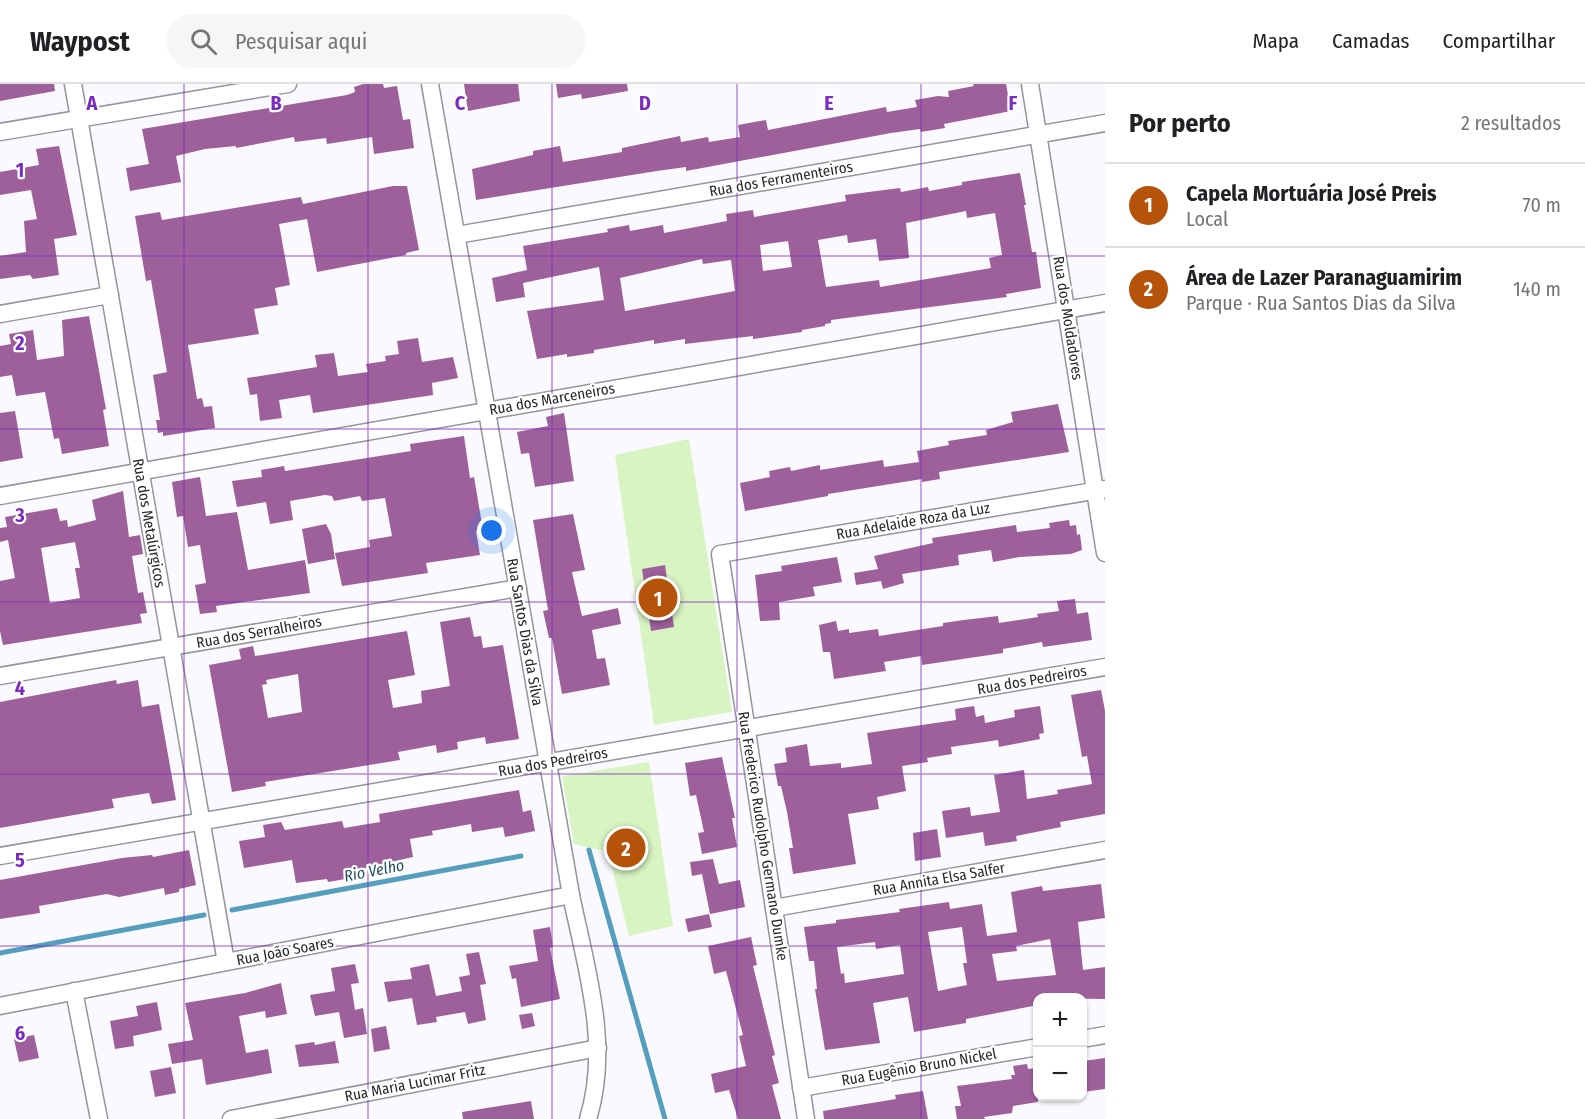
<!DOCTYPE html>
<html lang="pt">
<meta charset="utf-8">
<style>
body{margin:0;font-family:"Fira Sans Condensed",sans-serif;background:#f6f6f6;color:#202124}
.controls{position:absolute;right:18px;bottom:18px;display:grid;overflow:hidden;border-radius:12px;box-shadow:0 2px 4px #0004}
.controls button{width:54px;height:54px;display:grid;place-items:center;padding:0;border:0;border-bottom:2px solid #e0e0e0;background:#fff;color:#202124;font:30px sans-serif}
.you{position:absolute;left:492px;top:447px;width:21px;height:21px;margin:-15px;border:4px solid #fff;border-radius:50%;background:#1a73e8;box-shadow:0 0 0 9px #1a73e833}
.badge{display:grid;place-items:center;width:39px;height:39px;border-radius:50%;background:#b45309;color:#fff;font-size:20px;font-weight:700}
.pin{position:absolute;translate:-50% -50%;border:3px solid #fff;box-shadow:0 2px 6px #0006}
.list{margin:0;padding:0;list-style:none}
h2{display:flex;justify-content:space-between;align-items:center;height:78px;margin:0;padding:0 24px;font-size:26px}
h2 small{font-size:20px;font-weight:400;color:#757577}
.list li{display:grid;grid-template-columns:39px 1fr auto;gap:18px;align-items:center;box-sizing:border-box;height:84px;padding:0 24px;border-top:2px solid #e0e0e0}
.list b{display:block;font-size:22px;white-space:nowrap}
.list p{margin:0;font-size:20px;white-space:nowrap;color:#757577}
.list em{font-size:20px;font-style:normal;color:#757577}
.icon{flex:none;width:33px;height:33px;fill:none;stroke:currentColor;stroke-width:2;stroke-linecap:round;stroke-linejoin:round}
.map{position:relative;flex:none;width:1105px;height:1035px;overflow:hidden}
header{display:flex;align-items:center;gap:36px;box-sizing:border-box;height:84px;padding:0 30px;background:#fff;border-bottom:2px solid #e0e0e0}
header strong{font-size:28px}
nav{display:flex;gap:33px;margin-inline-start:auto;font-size:21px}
.search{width:420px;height:54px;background:#f6f6f6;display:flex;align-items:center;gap:15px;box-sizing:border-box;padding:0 21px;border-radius:33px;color:#757577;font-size:22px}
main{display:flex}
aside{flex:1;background:#fff}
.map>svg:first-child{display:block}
</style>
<header>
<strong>Waypost</strong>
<div class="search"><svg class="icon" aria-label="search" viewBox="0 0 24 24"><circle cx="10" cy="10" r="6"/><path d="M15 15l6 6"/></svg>Pesquisar aqui</div>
<nav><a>Mapa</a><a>Camadas</a><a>Compartilhar</a></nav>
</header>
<main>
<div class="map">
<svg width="1105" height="1035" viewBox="0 0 1105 1035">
<rect width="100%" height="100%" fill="#fafafe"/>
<!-- green -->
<g fill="#d8f4c3">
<path d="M689 355 732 628 654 641 615 371Z"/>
<path d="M649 678 673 842 629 852 608 768 574 760 562 692Z"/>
</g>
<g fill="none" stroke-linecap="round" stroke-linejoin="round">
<!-- stream -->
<g stroke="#569ebe" stroke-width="5">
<path d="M589 766 665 1035"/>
<path d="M232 826 521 772"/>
<path d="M0 869 204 831"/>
</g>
</g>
<!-- building -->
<g fill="#9e609b" fill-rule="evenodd">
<path d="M0 0H54L55 7 0 17Z"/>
<path d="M363 0H383L384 4 397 2 403 36 410 35 414 64 374 70 372 53 327 60 326 54 295 58 294 53 236 64V62L205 65 176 72 181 98 130 107 126 84 149 80 142 45 347 11 355 8 354 3Z"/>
<path d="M464 0H518L520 17 468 27Z"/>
<path d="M556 0H627L628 7 582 15 581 10 558 14Z"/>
<path d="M973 0H1006L1011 27 944 40 945 44 921 48 920 45 891 49 686 87V83L657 87 476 116 472 85 533 71V67L560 62 563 78 622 68V64L680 52 681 58 708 53 709 58 740 53 738 41 766 36 768 46 886 23 887 28 917 23 915 16 938 12 949 13 948 7 974 2Z"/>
<path d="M59 62 77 151 54 155 59 191 33 195 30 191 0 195V172L26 168 24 137 37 135 31 106 0 111V88L39 81 36 65Z"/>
<path d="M1020 89 1026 121H1024L1032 168H1036L1041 204 1006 210 1007 213 831 236V239L825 240V242L802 246V248L753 255V252L685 260V255L654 260V256L594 266V269L567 273V270L537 275 527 227 604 216 599 183 523 199 525 213 496 218 492 194 527 186 523 162 608 148 607 145 629 141 630 147 663 141 664 149 727 137 726 130 753 126 754 133 846 117 845 111 900 104 901 108 928 103 929 107 962 101V98ZM966 127 967 134 995 129 1002 171 989 174 991 184 880 203 879 196 826 203 818 156 847 151 848 159 876 155 879 177 909 174 906 139ZM788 157 792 183 763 187 760 161ZM702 175 703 180 731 176 735 207 625 227 620 194Z"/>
<path d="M393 102H407L419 166 406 169V171L317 188 307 135 279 140 290 201 275 204 278 221 254 225 259 250 188 261 197 315 202 314 204 323 212 322 215 344 163 352V348L158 349 156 336H160L153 291 167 288 151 196 146 197 135 132 160 128 162 136 301 113 303 120Z"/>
<path d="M89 232 106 325 103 326 109 362 62 370 59 354 54 355 45 308 16 312 12 291 0 293V262L11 260 9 250 33 246 37 276 64 272 62 236Z"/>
<path d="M418 254 422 278 453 273 458 294 432 299 433 311 313 329 310 311 279 316 282 334 260 337 257 310 250 311 247 294 317 283 315 271 334 269 338 292 368 288 366 280 386 277 385 272 399 270 397 257Z"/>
<path d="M1058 320 1069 368 939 388 940 395 922 398V395L828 410V412L745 427 740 399 770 393 769 387 790 383 791 387 820 381V386L883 376 884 383 919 378 917 367 949 361 948 357 987 351 986 346 1013 338 1011 328Z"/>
<path d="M15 327 23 374 0 378V329Z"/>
<path d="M564 329 574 397 535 403 529 369 521 370 517 348 548 342 546 333Z"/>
<path d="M464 352 470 394 474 393 483 446 476 447 480 471 426 479 428 489 342 502 335 469 370 463 369 456 392 452 385 414 362 417 360 412 334 417 332 412 325 411 290 417 293 436 270 440 266 418 237 423 232 397 262 393 261 386 284 382 285 387 411 367 410 360Z"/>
<path d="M200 393 206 432 237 428 248 486 305 476 310 509 216 522 217 528 200 530 195 501 206 499 200 461 188 463 183 432 177 433 172 398Z"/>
<path d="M123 407 129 453 140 451 143 470 132 472 138 509 143 508 147 529 140 530 142 539 3 561 0 547V497L15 494 8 456 0 458V444L7 443 5 433 57 424 60 437 67 436 68 443 96 436 92 416ZM75 458 80 484H75L80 514 50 519 41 464Z"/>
<path d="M573 430 585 486 572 488 582 532 618 524 621 540 592 546 597 575 605 574 610 601 562 610 552 554H549L543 527 548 526 533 436Z"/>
<path d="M1069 436 1070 442 1076 441 1077 451 1080 450 1082 466 1071 470 1020 473 993 478 991 466 958 471 959 481 902 490 904 499 883 505 881 497 856 501 854 489 878 485 874 472 933 459 932 454 1016 441 1017 448 1050 444 1049 439Z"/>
<path d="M326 440 331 450 335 475 308 480 302 445Z"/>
<path d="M837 473 842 498 813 503 815 512 779 518 780 536 760 537 755 491 782 487 781 482Z"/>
<path d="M665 481 674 543 651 547 642 485Z"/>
<path d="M1075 515 1077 530 1088 528 1092 556 1043 563 1042 558 1003 565V569L922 581 921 572 884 578 886 587 834 595 830 568H823L819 541 836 537 838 547 849 545V549L878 545 879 552 943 542V539L964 536 998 532 999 539 1038 533 1037 530 1059 527 1057 517Z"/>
<path d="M470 533 474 553 481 552 483 564 503 561 519 655 486 660 485 653 457 658 458 665 437 669 436 661 398 668 400 676 265 698 266 702 232 708 209 581 241 575 239 565 253 562 255 572 262 571 407 547 415 591 388 596 393 624 422 619 421 607 450 602 440 538ZM298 590 302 628 268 634 262 601 267 600 266 596Z"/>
<path d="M116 596 117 600 138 596 142 623 159 620 176 716 152 720 149 709 112 715 114 724 0 744V618Z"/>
<path d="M1101 606 1105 627V730L1060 738 1061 743 1016 752 1017 757 985 762 983 748 946 754 942 727 970 723 971 732 1000 728 994 691 1024 686 1027 715 1058 710 1057 706 1092 700 1087 672 1082 673 1071 611Z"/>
<path d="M974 622 976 633 984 631 985 639 1015 633 1014 626 1040 622 1044 649 1039 650 1040 655 999 663 998 656 951 663 952 670 927 674 928 678 902 682 906 707 877 713 879 725 848 730 856 780 793 790 789 764H793L787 728 781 702H778L774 680 787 678 785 664 807 660 810 682 841 679V684L872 680 867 649 956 636 955 625Z"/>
<path d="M722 673 735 734H732L737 763 702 770 698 749 704 748 696 711 690 712 685 679Z"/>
<path d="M519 706 523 728 531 726 535 747 505 753 503 743 472 748 471 740 432 747 433 751 410 755 413 773 356 786 357 793 328 798 327 795 296 799 292 776 244 784 239 757 265 753 263 741 281 738 285 746 342 737 344 744 380 738 379 730Z"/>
<path d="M937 745 941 773 915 777 913 749Z"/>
<path d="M189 766 196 801 179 805V808L165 811 164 804 119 813 107 810 39 822 40 829 0 835V796L122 774 152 771 153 773Z"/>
<path d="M713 775 719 800 740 796 745 823 710 830 702 790 692 792 690 778Z"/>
<path d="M1101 800 1105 834 1078 838 1083 886 1105 883V915L1038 914V921L966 935V939L914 948 908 913 873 919 880 959 825 966 815 905H817L814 877H809L804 843 836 839V836L900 828 899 825 949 818 950 825 982 820 987 852 1017 848 1011 808 1042 802 1043 807ZM962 843 967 879H963L967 901 938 907 928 848ZM1050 855 1056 891 997 897 992 870 1017 867 1016 862ZM875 858 876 865 900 861 904 890 845 899 844 889 841 890 837 863Z"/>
<path d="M709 830 712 843 688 848 685 835Z"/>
<path d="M550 843 553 863 550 864 560 915 521 923 516 894 512 895 509 882 538 877 533 846Z"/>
<path d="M751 853 757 881 753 882 775 971 772 972 779 999 772 1001 781 1035H738L729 1006 715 1009 711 990 746 982 739 952 743 951 726 887 714 890 708 862Z"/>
<path d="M479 868 486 900 480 901 486 936 468 940 465 928 436 933 437 938 417 941 412 914 388 918 384 898 412 895 410 884 429 880 436 912 462 907 459 893 470 891 466 870Z"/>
<path d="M355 880 359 899 351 900 355 926 363 924 367 950 344 954 339 928 315 932 310 911 335 907 331 884Z"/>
<path d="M281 899 287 930 266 934 265 927 239 932 246 969 268 965 272 989 206 1001 202 975 172 980 168 960 193 956 185 919 245 909Z"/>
<path d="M157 918 162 946 133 952 134 962 115 965 110 937 138 932 136 922Z"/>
<path d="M532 929 535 942 522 945 519 931Z"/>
<path d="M386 942 390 965 374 968 371 945Z"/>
<path d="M34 951 39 974 19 978 14 955Z"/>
<path d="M335 957 339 979 299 983 295 961 314 958 315 961Z"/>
<path d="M1105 974V1005L1083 1008V977Z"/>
<path d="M1027 980 1028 985 1036 984 1038 1018 1013 1022 1012 1029 984 1033 985 1035H957L955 1022H961L957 1002 1012 995 1011 991H1015L1013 982Z"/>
<path d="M171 983 176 1009 155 1013 150 987Z"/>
<path d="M923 1007 928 1035H824L823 1027 896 1015 895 1011Z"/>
<path d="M531 1017 534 1035H463L462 1028Z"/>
</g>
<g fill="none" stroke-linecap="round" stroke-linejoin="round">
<!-- street casing -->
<g stroke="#94949d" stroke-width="19">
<g id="street">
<path d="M73 0 226 878"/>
<path d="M430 0 571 811C586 884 611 961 588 1035"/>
<path d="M1030 0 1105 469"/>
<path d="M0 48 288 0"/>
<path d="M457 151 1105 39"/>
<path d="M0 230 110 211"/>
<path d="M0 412 1105 219"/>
<path d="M0 592 518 504"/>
<path d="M0 772 1105 583"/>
<path d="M774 824 1105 766"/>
<path d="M74 907 99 1035"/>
<path d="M0 922 571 811"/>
<path d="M1082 955 1105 951"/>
<path d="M801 1004 1038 963"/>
<path d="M231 1035 598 964"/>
<path d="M806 1035 720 470 1105 405"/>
</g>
</g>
<!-- street -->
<use href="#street" stroke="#fff" stroke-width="16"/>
</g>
<!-- grid -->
<path fill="none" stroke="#7b2cbf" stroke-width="1.5" stroke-opacity="0.55" d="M184 0V1035M368 0V1035M552 0V1035M737 0V1035M921 0V1035M0 172H1105M0 345H1105M0 518H1105M0 690H1105M0 862H1105"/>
<g text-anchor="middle" stroke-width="4.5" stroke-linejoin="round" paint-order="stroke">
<!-- street labels -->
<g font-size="15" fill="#28282c" stroke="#fff">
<text transform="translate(781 95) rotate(-10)" y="5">Rua dos Ferramenteiros</text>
<text transform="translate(1068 234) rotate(81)" y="5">Rua dos Moldadores</text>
<text transform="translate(552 315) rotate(-10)" y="5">Rua dos Marceneiros</text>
<text transform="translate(913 437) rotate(-10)" y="5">Rua Adelaide Roza da Luz</text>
<text transform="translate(149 439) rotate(80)" y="5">Rua dos Metalúrgicos</text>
<text transform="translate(259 548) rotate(-10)" y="5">Rua dos Serralheiros</text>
<text transform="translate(525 548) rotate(80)" y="5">Rua Santos Dias da Silva</text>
<text transform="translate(1032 596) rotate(-10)" y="5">Rua dos Pedreiros</text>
<text transform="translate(553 678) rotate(-10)" y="5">Rua dos Pedreiros</text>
<text transform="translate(763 752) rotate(81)" y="5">Rua Frederico Rudolpho Germano Dumke</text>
<text transform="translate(939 795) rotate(-10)" y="5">Rua Annita Elsa Salfer</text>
<text transform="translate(285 867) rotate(-11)" y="5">Rua João Soares</text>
<text transform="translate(919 983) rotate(-10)" y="5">Rua Eugênio Bruno Nickel</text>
<text transform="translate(415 999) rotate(-11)" y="5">Rua Maria Lucimar Fritz</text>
</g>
<!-- water labels -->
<g font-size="16" font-style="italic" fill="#245063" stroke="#fff">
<text transform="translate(374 786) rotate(-11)" y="6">Rio Velho</text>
</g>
</g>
<g font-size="20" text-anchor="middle" font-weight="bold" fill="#7b2cbf" stroke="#fff" stroke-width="4.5" stroke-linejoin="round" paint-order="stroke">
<text x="92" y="26">A</text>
<text x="276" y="26">B</text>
<text x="460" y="26">C</text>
<text x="645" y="26">D</text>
<text x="829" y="26">E</text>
<text x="1013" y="26">F</text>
<text x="20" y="93">1</text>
<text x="20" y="266">2</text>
<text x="20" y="438">3</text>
<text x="20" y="611">4</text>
<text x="20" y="783">5</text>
<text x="20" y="956">6</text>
</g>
</svg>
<div class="controls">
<button>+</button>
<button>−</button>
</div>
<div class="you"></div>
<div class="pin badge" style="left:658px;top:514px">1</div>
<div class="pin badge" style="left:626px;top:764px">2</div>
</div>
<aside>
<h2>Por perto<small>2 resultados</small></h2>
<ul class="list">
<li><span class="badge">1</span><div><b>Capela Mortuária José Preis</b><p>Local</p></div><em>70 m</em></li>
<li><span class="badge">2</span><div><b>Área de Lazer Paranaguamirim</b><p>Parque · Rua Santos Dias da Silva</p></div><em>140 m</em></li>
</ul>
</aside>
</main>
